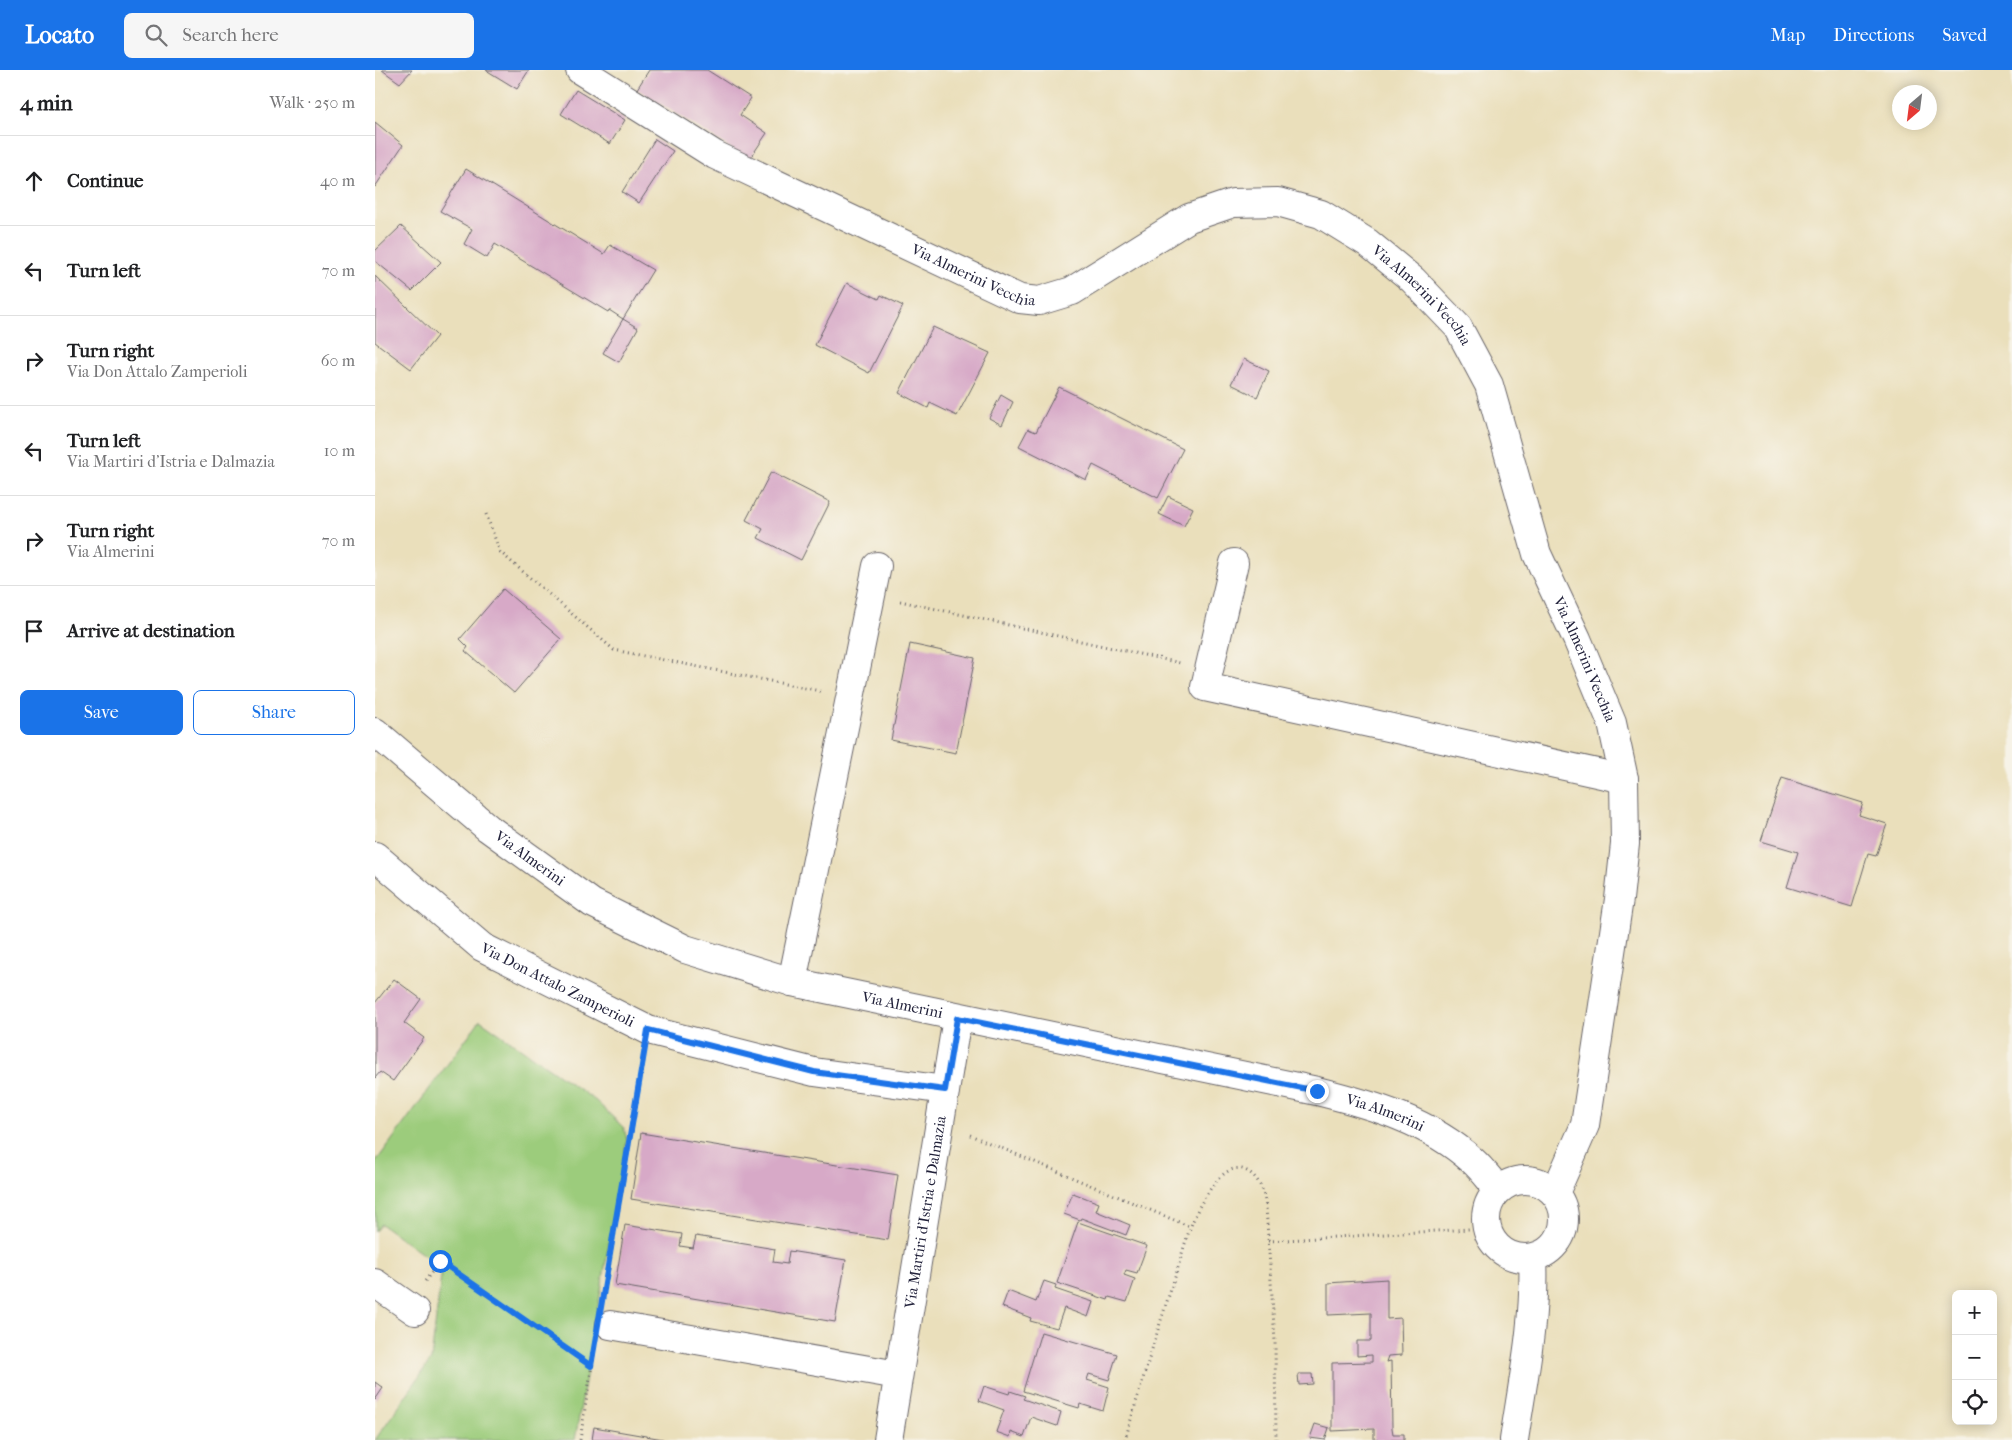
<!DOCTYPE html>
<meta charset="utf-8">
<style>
body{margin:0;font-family:"IM FELL French Canon",serif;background:#f6f6f6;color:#202124}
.controls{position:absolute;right:15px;bottom:15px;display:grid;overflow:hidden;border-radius:8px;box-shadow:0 2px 12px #0003}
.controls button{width:45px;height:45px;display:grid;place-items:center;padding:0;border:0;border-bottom:1px solid #e0e0e0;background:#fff;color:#202124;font:25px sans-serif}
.compass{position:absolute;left:1517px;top:15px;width:45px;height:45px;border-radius:50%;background:#fff;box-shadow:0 2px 12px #0003;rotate:208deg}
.stop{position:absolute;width:15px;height:15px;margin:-11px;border:4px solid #1a73e8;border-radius:50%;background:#fff}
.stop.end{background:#1a73e8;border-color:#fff;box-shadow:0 1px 5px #0008}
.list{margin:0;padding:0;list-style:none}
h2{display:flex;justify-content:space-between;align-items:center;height:65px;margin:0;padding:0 20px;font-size:21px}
h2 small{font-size:16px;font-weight:400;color:#757577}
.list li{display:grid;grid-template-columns:32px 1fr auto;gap:15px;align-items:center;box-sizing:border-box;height:90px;padding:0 20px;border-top:1px solid #e0e0e0}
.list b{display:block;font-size:19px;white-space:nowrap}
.list p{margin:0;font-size:16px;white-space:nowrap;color:#757577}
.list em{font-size:16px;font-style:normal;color:#757577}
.actions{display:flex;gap:10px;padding:15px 20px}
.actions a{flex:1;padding:11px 0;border:1px solid #1a73e8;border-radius:8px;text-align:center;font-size:18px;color:#1a73e8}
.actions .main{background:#1a73e8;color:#fff}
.icon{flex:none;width:28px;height:28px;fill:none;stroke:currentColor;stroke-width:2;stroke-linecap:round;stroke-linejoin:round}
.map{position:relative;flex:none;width:1637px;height:1370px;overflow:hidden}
header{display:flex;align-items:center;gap:30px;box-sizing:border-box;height:70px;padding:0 25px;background:#1a73e8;color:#fff}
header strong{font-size:24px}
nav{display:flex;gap:28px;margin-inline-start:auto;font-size:18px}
.search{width:350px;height:45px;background:#f6f6f6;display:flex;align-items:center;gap:12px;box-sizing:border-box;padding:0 18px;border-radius:8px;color:#757577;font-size:19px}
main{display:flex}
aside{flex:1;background:#fff}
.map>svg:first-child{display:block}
</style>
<header>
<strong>Locato</strong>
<div class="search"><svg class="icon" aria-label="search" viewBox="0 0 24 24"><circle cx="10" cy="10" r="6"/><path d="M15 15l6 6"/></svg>Search here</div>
<nav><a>Map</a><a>Directions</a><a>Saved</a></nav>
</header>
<main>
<aside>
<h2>4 min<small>Walk · 250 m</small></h2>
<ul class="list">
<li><svg class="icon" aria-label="ahead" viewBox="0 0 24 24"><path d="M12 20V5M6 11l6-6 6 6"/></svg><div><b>Continue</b></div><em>40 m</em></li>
<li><svg class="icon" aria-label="left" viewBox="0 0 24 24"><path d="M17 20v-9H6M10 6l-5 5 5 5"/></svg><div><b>Turn left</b></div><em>70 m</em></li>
<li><svg class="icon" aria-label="right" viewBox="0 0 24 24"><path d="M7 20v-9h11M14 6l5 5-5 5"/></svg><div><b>Turn right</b><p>Via Don Attalo Zamperioli</p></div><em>60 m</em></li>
<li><svg class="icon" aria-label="left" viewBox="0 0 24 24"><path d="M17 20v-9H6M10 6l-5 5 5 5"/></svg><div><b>Turn left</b><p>Via Martiri d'Istria e Dalmazia</p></div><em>10 m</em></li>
<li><svg class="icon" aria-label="right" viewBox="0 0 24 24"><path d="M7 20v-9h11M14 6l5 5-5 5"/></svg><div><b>Turn right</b><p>Via Almerini</p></div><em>70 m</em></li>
<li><svg class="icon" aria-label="arrive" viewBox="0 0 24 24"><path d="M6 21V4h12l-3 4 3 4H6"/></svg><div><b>Arrive at destination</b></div></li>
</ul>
<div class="actions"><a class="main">Save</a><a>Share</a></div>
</aside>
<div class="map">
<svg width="1637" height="1370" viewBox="0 0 1637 1370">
<rect width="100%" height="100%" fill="#f7f3e8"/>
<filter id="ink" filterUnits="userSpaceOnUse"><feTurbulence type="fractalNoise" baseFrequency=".02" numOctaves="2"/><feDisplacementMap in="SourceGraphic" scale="10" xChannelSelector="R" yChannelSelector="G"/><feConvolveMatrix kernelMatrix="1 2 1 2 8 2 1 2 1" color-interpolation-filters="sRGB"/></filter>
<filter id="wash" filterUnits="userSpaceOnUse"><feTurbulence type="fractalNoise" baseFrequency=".0096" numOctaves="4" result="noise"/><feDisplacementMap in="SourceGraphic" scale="20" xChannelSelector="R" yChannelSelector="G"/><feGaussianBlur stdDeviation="1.12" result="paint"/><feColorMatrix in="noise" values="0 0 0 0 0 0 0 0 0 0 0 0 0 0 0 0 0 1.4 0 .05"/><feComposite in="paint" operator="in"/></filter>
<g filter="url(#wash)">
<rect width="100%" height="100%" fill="#eadfbb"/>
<!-- green -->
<path fill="#9ccc7b" stroke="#5f775b" d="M105 950 221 1031 249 1058 252 1070 200 1370H0L56 1290 67 1198 6 1154 0 1161V1093Z"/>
<g id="blocks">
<!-- building -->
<g fill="#d7a9c7">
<path d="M7 0H37L25 13Z"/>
<path d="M111 0H154L142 19Z"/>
<path d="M274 0H332L376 28 365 45 392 63 374 90 262 19Z"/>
<path d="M201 20 250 50 235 74 186 44Z"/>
<path d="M0 52 28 75 0 117Z"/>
<path d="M280 69 298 81 264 133 247 122Z"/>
<path d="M91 99 229 184 235 175 278 200 248 249 263 258 244 292 228 283 248 249 234 240 233 242 120 174 112 188 89 174 97 159 65 141Z"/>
<path d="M26 156 66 192 37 221 0 191V181Z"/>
<path d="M0 206 62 266 36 299 0 272Z"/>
<path d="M472 213 504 229 506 225 528 236 494 303 440 275Z"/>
<path d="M558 257 615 283 582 346 555 333 553 338 524 323Z"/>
<path d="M869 289 894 301 882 327 856 314Z"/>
<path d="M684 317 808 379 783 428 718 395 711 410 644 376 653 359 661 362Z"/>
<path d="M626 325 638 332 627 355 614 348Z"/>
<path d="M396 402 455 432 426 490 383 468 388 459 371 450Z"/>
<path d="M793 426 818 438 809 456 784 444Z"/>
<path d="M128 519 186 569 139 623 90 581 93 577 85 569Z"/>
<path d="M535 574 600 588 581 683 516 670Z"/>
<path d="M1407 708 1488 733 1484 745 1512 754 1501 786 1493 784 1477 837 1412 817 1423 782 1386 771Z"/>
<path d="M19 909 46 929 29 953 49 968 18 1011 5 1002 0 1008V933Z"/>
<path d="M266 1063 523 1105 513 1170 256 1129Z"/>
<path d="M698 1123 724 1133 721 1141 755 1155 751 1165 706 1148 705 1150 689 1144Z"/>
<path d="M703 1152 772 1176 762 1203 751 1200 749 1205 760 1209 752 1232 734 1227 733 1230 682 1213Z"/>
<path d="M250 1155 307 1164 305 1176 318 1178 321 1166 400 1179 398 1192 412 1194 414 1181 471 1190 460 1252 240 1215Z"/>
<path d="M1012 1209V1249L1026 1248 1027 1285 1013 1286 1011 1292 1016 1291 1017 1358 1018 1364H1029V1370H999V1359L957 1361V1293L997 1292V1285L982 1286V1271H996V1243L953 1245V1213Z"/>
<path d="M669 1211 681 1215 680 1219 718 1232 713 1247 689 1238 682 1258 655 1251 656 1248 627 1237 633 1221 661 1232Z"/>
<path d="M666 1262 742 1284 734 1310 714 1304 712 1310 734 1317 728 1341 705 1334 704 1338 648 1321Z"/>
<path d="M923 1304H937L938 1314 924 1315Z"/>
<path d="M0 1312 8 1318 0 1330Z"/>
<path d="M609 1316 634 1324 635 1321 650 1326 648 1329 686 1342 682 1356 656 1347 649 1367 636 1362 635 1367 621 1362 629 1340 604 1331Z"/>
<path d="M940 1354 954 1358 950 1370 935 1368Z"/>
<path d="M219 1357 288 1369V1370H217Z"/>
</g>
</g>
</g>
<g filter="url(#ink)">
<use href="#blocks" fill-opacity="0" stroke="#686468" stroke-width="1"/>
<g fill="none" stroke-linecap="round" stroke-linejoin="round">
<!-- street casing -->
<g stroke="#686468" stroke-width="30">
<g id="street">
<path id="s1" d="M205 0 340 85 645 229 664 231 697 221 814 148 858 133 903 132 946 144 993 173 1038 210 1083 257 1114 315 1162 484 1202 569 1237 653 1249 709 1250 774 1244 829 1210 1055 1180 1123"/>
<path d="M859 493 830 617 1249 709"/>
<path id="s2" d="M0 662 113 758 217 833 310 879 417 912 942 1021C998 1035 1054 1051 1098 1091 1107 1099 1115 1110 1123 1119"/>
<path id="s3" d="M0 786 107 877 273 960 439 1002 570 1020"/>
<path d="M417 912 502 496"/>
<circle cx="1150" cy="1149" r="39"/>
<path d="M0 1213 40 1241"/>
<path d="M235 1255 523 1305"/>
<path id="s4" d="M513 1370 582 948"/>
<path d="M1139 1370C1148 1310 1161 1249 1158 1188"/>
</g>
</g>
<!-- path -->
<g stroke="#686468" stroke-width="3" stroke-dasharray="1 4" stroke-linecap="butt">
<path d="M111 444 125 482 239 580 445 621"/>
<path d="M525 531 805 593"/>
<path d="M595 1065 816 1157"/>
<path d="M893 1171 1111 1158"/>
<path d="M50 1211 65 1191 216 1296"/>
<path d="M229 1224 268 991"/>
<path d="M205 1370 219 1282"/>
<path d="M750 1370C766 1315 782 1261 800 1207 808 1182 814 1154 827 1132 836 1118 852 1090 872 1101 885 1108 889 1123 891 1137L900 1271 901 1370"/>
</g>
<!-- street -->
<use href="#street" stroke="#fff" stroke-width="28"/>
</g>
</g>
<g fill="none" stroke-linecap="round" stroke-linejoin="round" filter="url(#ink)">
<!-- route -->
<path stroke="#1a73e8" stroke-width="6" d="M65 1191 216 1296 273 960 439 1002 570 1020 582 948 942 1021"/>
</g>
<g text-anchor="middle" stroke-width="4.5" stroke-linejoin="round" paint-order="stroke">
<!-- street labels -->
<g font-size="15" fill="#22223b" stroke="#f7f3e8">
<text dy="5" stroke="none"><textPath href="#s1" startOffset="445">Via Almerini Vecchia</textPath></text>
<text dy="5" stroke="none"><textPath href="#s1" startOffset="955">Via Almerini Vecchia</textPath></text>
<text dy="5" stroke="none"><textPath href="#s1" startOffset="1360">Via Almerini Vecchia</textPath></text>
<text dy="5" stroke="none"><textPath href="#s2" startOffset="200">Via Almerini</textPath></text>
<text dy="5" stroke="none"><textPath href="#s3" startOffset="225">Via Don Attalo Zamperioli</textPath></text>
<text dy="5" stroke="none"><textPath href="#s2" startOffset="605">Via Almerini</textPath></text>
<text dy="5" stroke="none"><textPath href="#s2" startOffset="1100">Via Almerini</textPath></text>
<text dy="5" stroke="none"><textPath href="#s4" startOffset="231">Via Martiri d'Istria e Dalmazia</textPath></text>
</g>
</g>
</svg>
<div class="controls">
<button>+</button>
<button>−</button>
<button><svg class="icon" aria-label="locate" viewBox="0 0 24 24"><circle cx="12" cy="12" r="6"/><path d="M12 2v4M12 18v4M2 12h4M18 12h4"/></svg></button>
</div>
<svg class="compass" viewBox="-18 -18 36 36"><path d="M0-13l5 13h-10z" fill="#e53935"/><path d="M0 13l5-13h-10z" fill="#757577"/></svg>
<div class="stop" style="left:65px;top:1191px"></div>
<div class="stop end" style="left:942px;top:1021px"></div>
</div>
</main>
